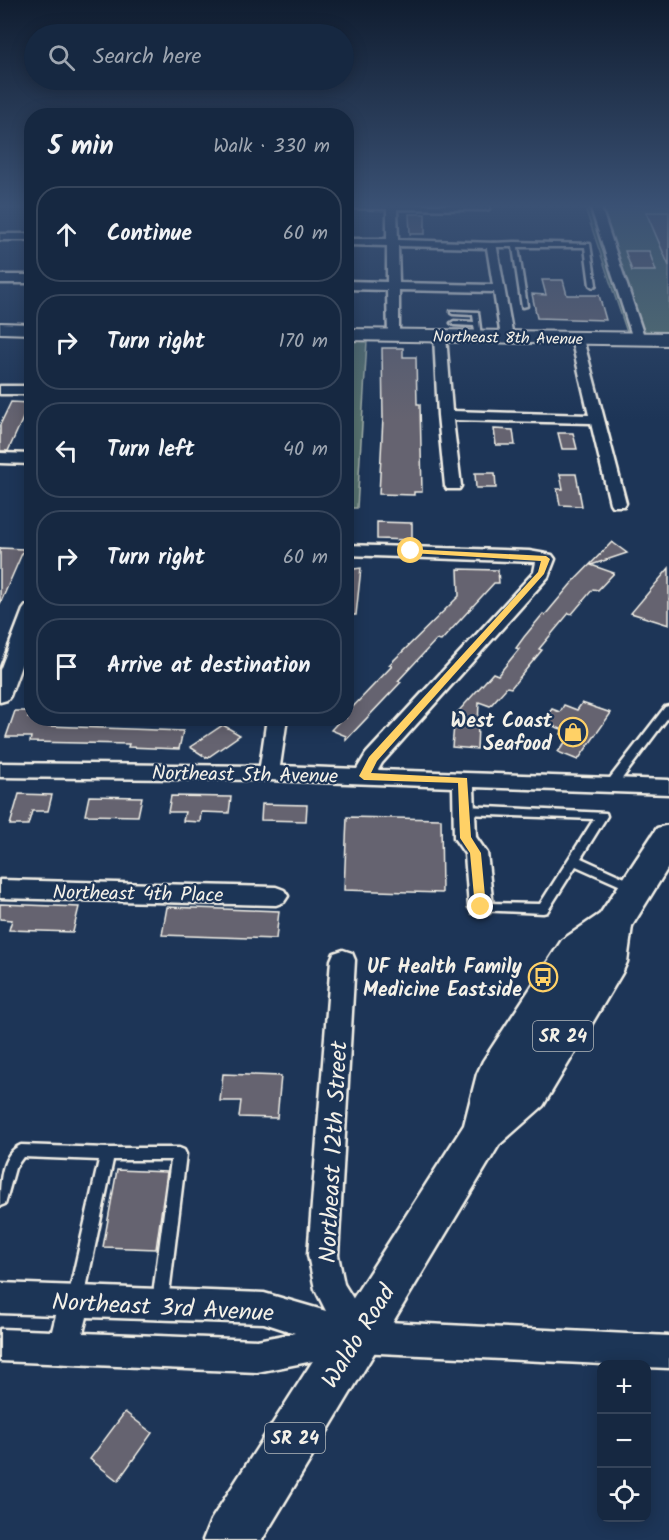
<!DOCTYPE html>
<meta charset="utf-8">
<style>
body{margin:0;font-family:Kalam,sans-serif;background:#1f3048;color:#f1f3f6}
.controls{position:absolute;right:18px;bottom:18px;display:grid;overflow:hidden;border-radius:12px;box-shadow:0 3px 15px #0003}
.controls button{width:54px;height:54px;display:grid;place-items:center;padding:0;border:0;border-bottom:2px solid #35445a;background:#162841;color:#f1f3f6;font:30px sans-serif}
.stop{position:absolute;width:18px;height:18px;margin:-14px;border:4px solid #ffd166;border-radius:50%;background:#fff}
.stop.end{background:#ffd166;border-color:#fff;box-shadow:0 2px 6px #0008}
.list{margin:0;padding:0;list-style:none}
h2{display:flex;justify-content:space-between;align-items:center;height:78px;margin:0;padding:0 24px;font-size:26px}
h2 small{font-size:20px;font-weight:400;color:#9ea6b1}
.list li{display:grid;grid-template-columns:39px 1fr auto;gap:18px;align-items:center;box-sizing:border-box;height:96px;margin:0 12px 12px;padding:0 12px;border:2px solid #35445a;border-radius:24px}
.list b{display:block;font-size:22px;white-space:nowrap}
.list em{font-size:20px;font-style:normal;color:#9ea6b1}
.icon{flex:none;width:33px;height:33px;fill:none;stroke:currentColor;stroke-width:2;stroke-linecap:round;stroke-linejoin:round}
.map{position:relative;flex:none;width:669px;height:1540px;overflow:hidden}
.search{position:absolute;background:#162841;box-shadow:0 3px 15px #0003;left:24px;top:24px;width:330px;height:66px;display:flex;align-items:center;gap:15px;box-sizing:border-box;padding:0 21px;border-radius:33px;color:#9ea6b1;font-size:22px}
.panel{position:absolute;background:#162841;box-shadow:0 3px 15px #0003;left:24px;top:108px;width:330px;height:618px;border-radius:24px}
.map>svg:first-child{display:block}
</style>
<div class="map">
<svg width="669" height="1540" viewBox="0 0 669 1540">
<rect width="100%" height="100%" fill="#1d3557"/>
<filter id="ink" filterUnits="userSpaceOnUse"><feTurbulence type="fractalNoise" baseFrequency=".0167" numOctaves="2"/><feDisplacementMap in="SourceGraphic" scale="12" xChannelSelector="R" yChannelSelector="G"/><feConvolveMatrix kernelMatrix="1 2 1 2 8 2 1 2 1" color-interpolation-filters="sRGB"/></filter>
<g filter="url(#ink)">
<!-- green -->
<g fill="#587371" stroke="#a6b2ac" stroke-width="1.5">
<path d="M584 205H669V333L627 332Z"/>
<path d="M347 340 367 341 357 508H347Z"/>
</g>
<!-- building -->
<g fill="#65636f" stroke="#f4f1e8" stroke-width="1.5">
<path d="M646 212H669V266Z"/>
<path d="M409 214H425V234H410Z"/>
<path d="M625 251H649L656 271H632Z"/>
<path d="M542 280H563L567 295H599L606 320 537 318 532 294 546 295Z"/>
<path d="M382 348H403V357H416L417 404H420L422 492H414V495L379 494 383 418Z"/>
<path d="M11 402 30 403 8 451H0V425Z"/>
<path d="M494 429 513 430 515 445H496Z"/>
<path d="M558 433H573L577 449H562Z"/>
<path d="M475 473H495L496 488H476Z"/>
<path d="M560 474H576L582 506 560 505 557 489H563Z"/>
<path d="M377 522 412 523V540L377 539Z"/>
<path d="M612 542 627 553 591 565 614 573 598 590 593 589 572 614 569 613 539 649 542 650 511 688 507 687 490 706 479 702 477 749 452 747 455 715 493 673 498 675 519 649 516 648 524 637 543 614 545 615 571 584Z"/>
<path d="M0 548 24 549 0 604Z"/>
<path d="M361 568 356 615H346V570Z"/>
<path d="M669 568V625L631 613Z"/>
<path d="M458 569 498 570 499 583H494L441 641 436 640 398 681 401 682 346 740V736L331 730 342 718H346V714L392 666 389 665 459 596Z"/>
<path d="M582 703 611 713 578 760 558 752 569 737 561 734 564 730 542 722 552 709 560 712 564 705 577 710Z"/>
<path d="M15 711H31L28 718H51L49 726 183 731 179 749 128 747 129 744 30 742 31 737H6Z"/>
<path d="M223 725 240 735 207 758 190 747Z"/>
<path d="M19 794 52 795 48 811H32L28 825H10Z"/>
<path d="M89 796 142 797 138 816 85 815Z"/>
<path d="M171 796 231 797 229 813 201 812 200 822 183 821 185 812H168Z"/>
<path d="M262 804 307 805 306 821 261 820Z"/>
<path d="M347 817 441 819 442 893 344 890Z"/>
<path d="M0 904 79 907 73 932 9 930 12 920 0 919Z"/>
<path d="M167 907 279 911 276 939 162 935Z"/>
<path d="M223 1074 281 1076 277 1118 239 1117 241 1101H220Z"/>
<path d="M117 1170 167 1172 156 1249 103 1247Z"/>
<path d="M125 1412 152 1433 118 1481 90 1459Z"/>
</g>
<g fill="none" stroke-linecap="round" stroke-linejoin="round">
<!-- lane casing -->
<g stroke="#f4f1e8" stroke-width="5">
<g id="lane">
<path d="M515 242 590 244 596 285 593 287 590 285 585 247H518L527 306 522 307 513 247H492L489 245 492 243Z"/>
<path d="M451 311 478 312 481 337 476 336 474 326 454 325 451 323 454 321 474 322 473 315 453 314 451 313Z"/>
<path d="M669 706V716L615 788H607L606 785 607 782 665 707Z"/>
<path d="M465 806 606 813 607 816 581 858 638 884 640 887 638 890H630L576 866 547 912 543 913 477 910 475 907 477 904 481 903 540 904 594 819 465 814 460 810Z"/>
<path d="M21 1145 107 1148H179L184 1150 186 1154 168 1302 165 1307 160 1310 155 1307 152 1302 171 1160H113L84 1298 81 1303 76 1306 71 1303 68 1298 99 1160 23 1157 15 1168 5 1204 0 1206C0 1184 0 1154 21 1145Z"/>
</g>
</g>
<!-- street casing -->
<g stroke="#f4f1e8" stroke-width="5">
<g id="street">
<path d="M346 205H489V209L485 210 397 209 398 240 496 243 513 337 512 340H502L501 337 494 292 399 290V335L393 339 388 338 387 290 346 289V281L387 282V246L346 245V239H387V209L346 208ZM398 246 487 248 493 285 399 283Z"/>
<path d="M590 205H600L645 339 644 342 639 343 633 339Z"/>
<rect x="0" y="234" width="32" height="6"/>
<rect x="0" y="275" width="32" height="8"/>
<path d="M440 332 446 336 452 411 589 415 571 338 577 334 582 335 626 503 624 506H612L610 503 591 423 453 420 461 486 459 489H447L445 486 438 415 434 336Z"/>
<rect x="0" y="386" width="32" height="8"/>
<path d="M0 453 32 454V464L0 463Z"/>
<path d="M346 545 529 551 552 555 555 559 548 577 382 763 378 770 669 780V794L474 787 476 837 487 853 493 907 489 913 481 916 473 913 469 907 465 854 454 838 453 787 269 780 0 777V763L260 766 267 718H287L280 766 357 769 366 754 534 572 536 562 346 555Z"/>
<path d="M32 605V636L10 696 7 700 0 702V670L23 610 26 606Z"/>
<path d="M0 880 276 887 284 890 288 896 284 902 276 905 0 898Z"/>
<path d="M343 950 352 953 355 960 338 1255 344 1284 367 1321 669 1336V1368L646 1367V1364H603L359 1352 257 1372 0 1361V1329L52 1331 56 1315 0 1313V1283L264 1293 326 1311 315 1289 308 1255 331 960 334 953ZM87 1317 264 1323 295 1333 257 1340 83 1333Z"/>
</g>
</g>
<!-- secondary casing -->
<g stroke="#f4f1e8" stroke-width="4">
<g id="secondary">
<path d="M0 323 32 324V334L0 333Z"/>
<path d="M346 329 669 333V345L346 340Z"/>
</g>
</g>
<!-- highway casing -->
<g stroke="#f4f1e8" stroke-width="5">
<path id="highway" d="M669 825V866L632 926 627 962 622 973 543 1106 499 1145 262 1540H203L211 1520 464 1125 477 1074 483 1061 562 940 600 914 657 828Z"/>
</g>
<!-- lane -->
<use href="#lane" fill="#1d3557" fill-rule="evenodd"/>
<!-- street -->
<use href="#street" fill="#1d3557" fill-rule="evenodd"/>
<!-- secondary -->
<use href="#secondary" fill="#1d3557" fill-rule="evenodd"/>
<!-- highway -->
<use href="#highway" fill="#1d3557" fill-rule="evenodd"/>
</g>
</g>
<!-- sky -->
<linearGradient id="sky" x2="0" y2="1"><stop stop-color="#101d30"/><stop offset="0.49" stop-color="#3a5174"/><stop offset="1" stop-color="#3a5174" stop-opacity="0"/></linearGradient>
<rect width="669" height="420" fill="url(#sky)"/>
<!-- route -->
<path fill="#ffd166" d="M408 549 546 556 550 559 544 574 377 761 371 773 467 778 471 837 481 853 486 907 481 911 475 907 470 853 460 838 458 783 364 780 359 776 369 757 538 572 541 561 411 553H408Z"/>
<!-- icons -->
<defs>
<g id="shop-ring" transform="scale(1.5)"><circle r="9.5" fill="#1d3557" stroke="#ffd166" stroke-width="1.5"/><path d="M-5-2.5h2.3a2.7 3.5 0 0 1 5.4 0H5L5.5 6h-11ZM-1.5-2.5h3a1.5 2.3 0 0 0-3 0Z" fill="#ffd166"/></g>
<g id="bus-ring" transform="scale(1.5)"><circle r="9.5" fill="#1d3557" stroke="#ffd166" stroke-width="1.5"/><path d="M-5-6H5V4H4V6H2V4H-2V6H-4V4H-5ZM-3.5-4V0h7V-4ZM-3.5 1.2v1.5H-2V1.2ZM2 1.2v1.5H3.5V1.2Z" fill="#ffd166"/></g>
</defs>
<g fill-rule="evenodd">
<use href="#shop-ring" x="573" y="732"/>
<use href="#bus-ring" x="543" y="977"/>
</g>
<g text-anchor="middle" stroke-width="4.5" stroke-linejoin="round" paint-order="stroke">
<!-- far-street labels -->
<g font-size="16" fill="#f4f1e8" stroke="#1d3557">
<text transform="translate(508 337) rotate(1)" y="6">Northeast 8th Avenue</text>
</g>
<!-- shield labels -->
<g fill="#1d3557" stroke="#b4b9bc" stroke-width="1.5">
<rect x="533" y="1021" width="60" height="30" rx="4.5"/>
<rect x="265" y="1423" width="60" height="30" rx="4.5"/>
</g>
<g font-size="18" font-weight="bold" fill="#f4f1e8">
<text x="563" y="1042">SR 24</text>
<text x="295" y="1444">SR 24</text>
</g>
<!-- poi labels -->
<g font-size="20" font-weight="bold" fill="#f4f1e8" stroke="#1d3557" text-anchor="end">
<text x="552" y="727">West Coast<tspan x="552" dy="23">Seafood</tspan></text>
<text x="522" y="973">UF Health Family<tspan x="522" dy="23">Medicine Eastside</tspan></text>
</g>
<!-- street labels -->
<g font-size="20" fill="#f4f1e8" stroke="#1d3557">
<text transform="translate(245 774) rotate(1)" y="7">Northeast 5th Avenue</text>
<text transform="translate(138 893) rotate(1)" y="7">Northeast 4th Place</text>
</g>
<!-- near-street labels -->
<g font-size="24" fill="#f4f1e8" stroke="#1d3557">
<text transform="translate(333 1152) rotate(-87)" y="8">Northeast 12th Street</text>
<text transform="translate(163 1307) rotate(3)" y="8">Northeast 3rd Avenue</text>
<text transform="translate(358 1336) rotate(-58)" y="8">Waldo Road</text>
</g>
</g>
</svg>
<div class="controls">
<button>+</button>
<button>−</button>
<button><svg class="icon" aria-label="locate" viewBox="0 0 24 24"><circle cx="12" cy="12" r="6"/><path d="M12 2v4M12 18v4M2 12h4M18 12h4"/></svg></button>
</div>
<div class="stop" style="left:411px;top:551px"></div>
<div class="stop end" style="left:481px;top:907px"></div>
<div class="search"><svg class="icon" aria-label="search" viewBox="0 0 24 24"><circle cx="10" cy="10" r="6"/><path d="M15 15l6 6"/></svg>Search here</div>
<section class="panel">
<h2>5 min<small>Walk · 330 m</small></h2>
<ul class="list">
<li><svg class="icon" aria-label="ahead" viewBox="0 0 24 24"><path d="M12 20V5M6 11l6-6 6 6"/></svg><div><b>Continue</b></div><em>60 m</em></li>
<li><svg class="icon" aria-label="right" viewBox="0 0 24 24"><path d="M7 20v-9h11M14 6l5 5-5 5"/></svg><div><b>Turn right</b></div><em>170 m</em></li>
<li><svg class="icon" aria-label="left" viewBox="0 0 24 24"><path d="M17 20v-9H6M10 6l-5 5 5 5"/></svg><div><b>Turn left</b></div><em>40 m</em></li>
<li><svg class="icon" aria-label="right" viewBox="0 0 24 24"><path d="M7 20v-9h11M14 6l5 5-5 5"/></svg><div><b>Turn right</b></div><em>60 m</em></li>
<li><svg class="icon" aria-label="arrive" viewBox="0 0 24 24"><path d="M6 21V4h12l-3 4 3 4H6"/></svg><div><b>Arrive at destination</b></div></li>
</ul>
</section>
</div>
